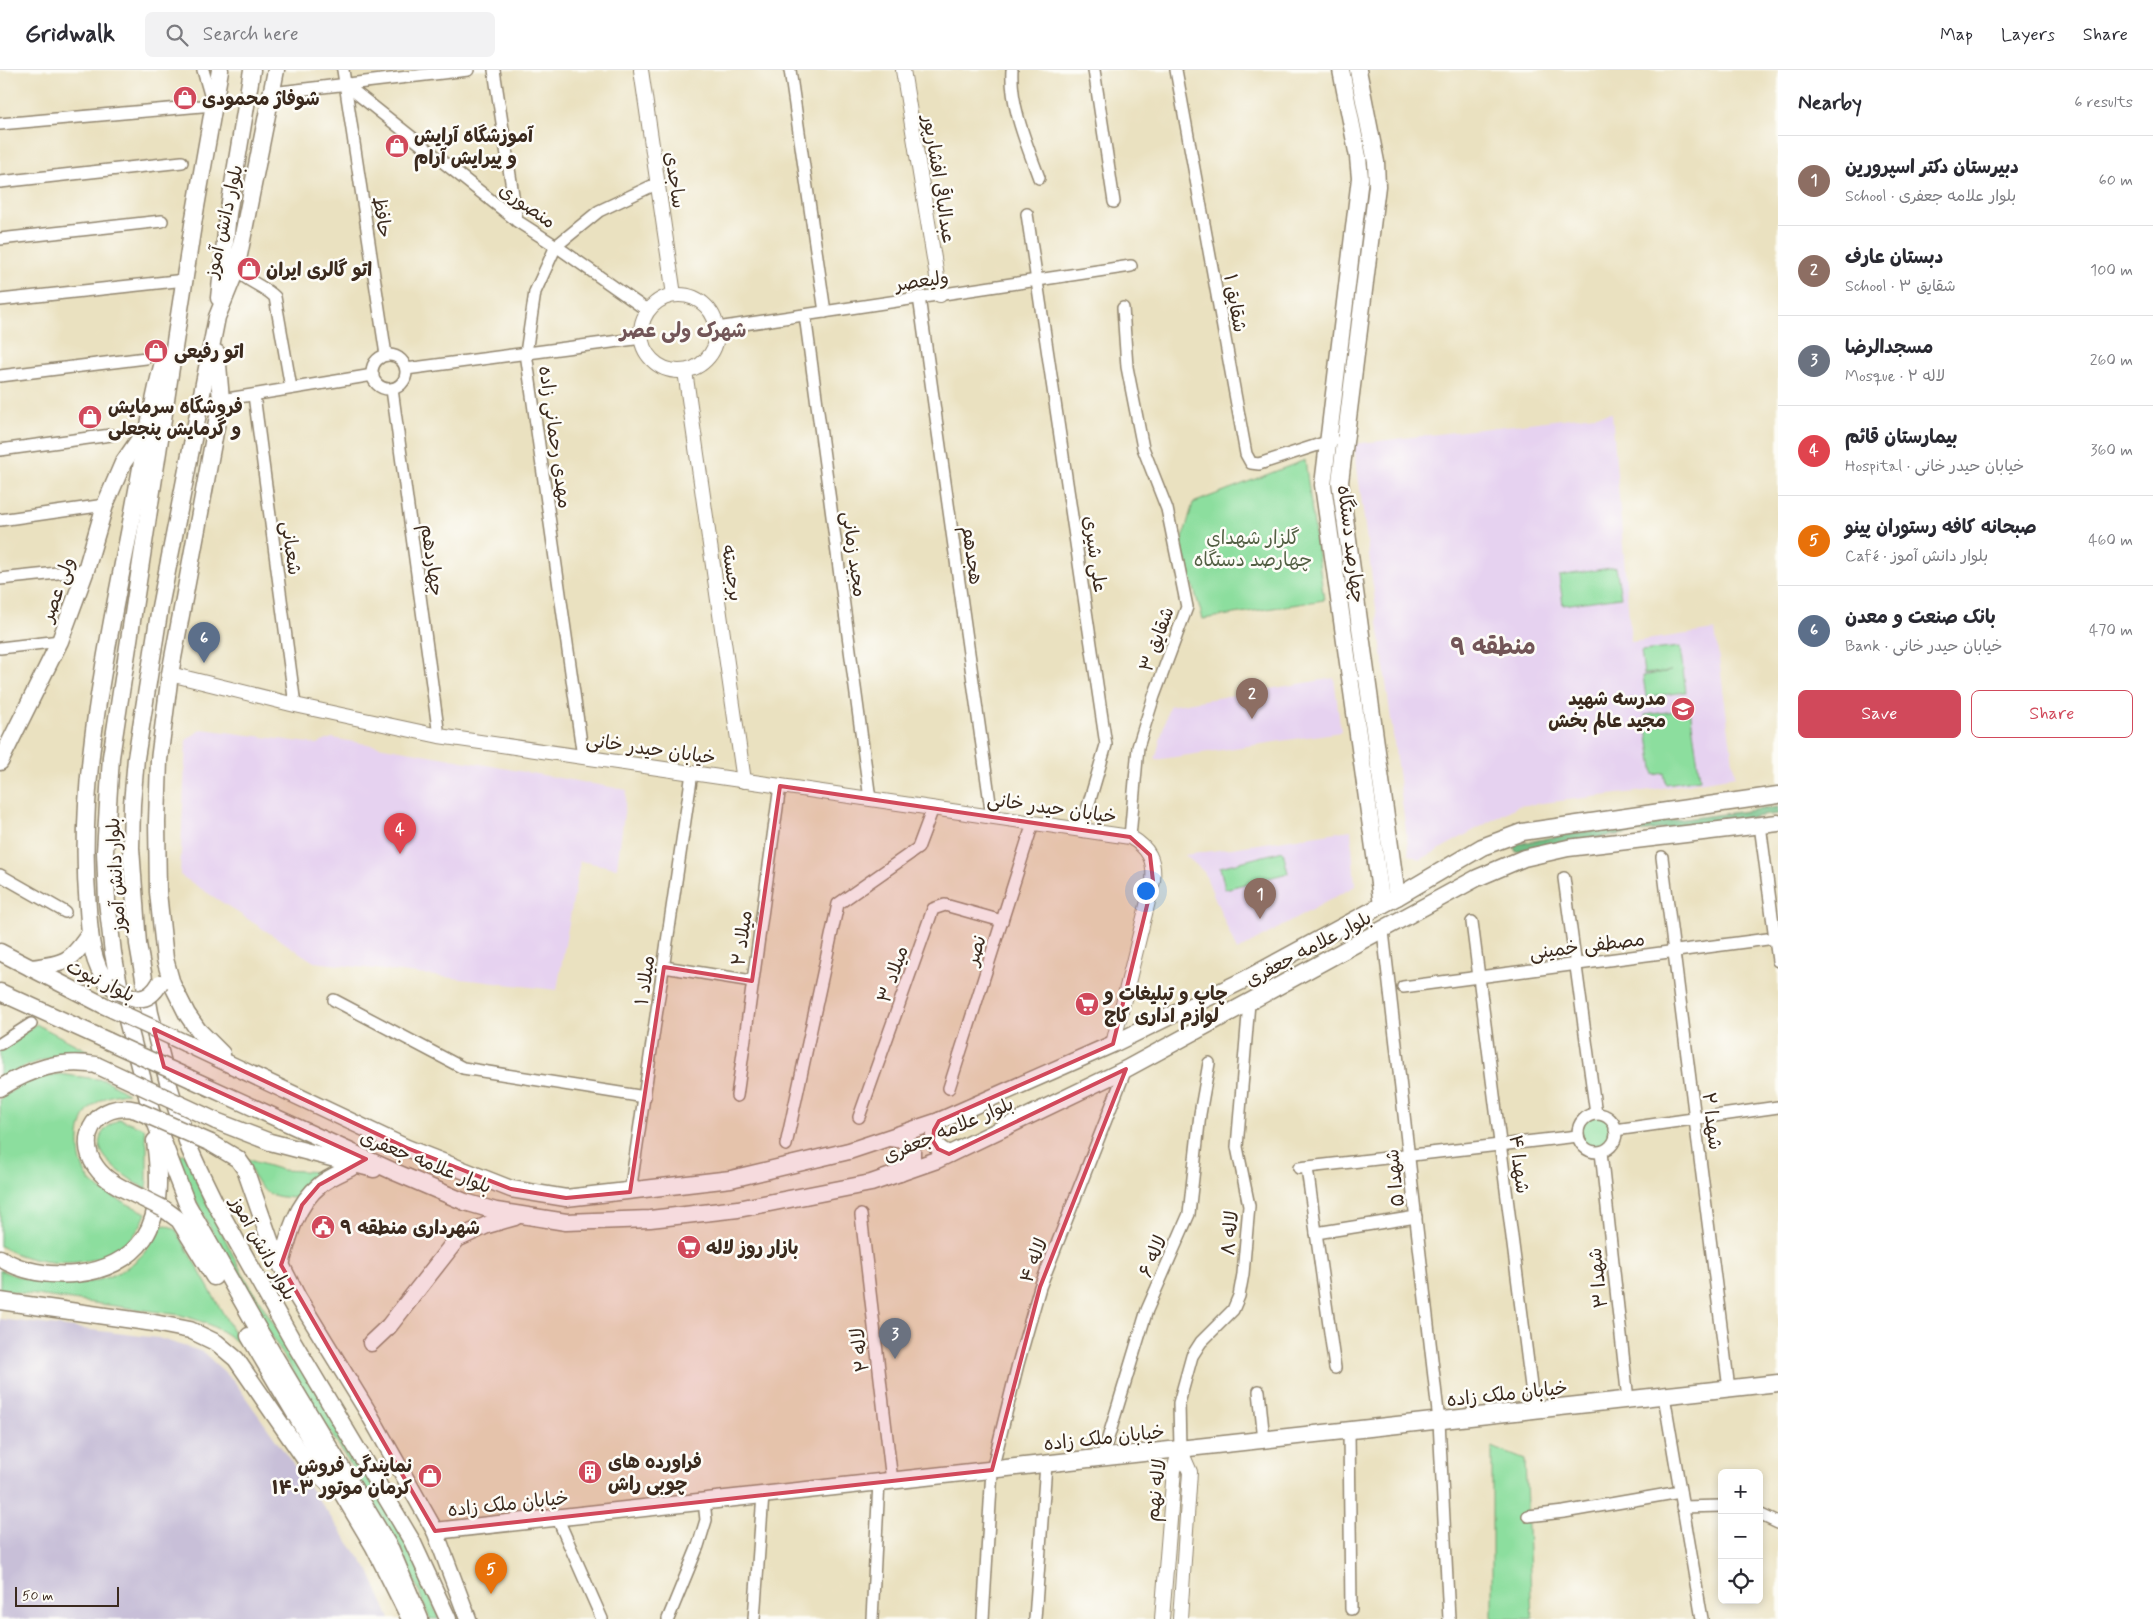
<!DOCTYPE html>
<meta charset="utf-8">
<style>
body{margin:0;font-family:Mynerve,"Playpen Sans Arabic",sans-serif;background:#f2f2f3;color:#2b2b33}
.controls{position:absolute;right:15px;bottom:15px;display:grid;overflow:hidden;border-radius:8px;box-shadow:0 2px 8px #0003}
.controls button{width:45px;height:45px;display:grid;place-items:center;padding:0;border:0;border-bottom:1px solid #e1e1e2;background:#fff;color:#2b2b33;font:25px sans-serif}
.scale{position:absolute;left:15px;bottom:12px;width:104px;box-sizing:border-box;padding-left:5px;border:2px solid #3b2a1e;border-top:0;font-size:14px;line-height:18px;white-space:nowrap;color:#3b2a1e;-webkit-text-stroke:4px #fdfcf7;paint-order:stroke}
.you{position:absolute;left:1145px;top:820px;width:18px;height:18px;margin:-12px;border:4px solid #fff;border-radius:50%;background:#1a73e8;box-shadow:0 0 0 8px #1a73e833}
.badge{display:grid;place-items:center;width:32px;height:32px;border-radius:50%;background:#d1495b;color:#fff;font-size:16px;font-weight:700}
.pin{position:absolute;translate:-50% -41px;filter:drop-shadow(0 1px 2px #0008)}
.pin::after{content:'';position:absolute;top:26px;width:18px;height:15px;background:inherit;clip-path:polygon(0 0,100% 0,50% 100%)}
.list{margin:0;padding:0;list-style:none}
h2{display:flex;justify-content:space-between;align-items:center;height:65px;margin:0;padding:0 20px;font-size:21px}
h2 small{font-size:16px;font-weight:400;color:#7c7c81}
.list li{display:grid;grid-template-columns:32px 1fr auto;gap:15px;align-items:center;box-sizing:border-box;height:90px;padding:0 20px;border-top:1px solid #e1e1e2}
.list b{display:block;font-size:19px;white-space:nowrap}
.list p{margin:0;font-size:16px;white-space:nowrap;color:#7c7c81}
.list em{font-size:16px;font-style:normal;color:#7c7c81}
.actions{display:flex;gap:10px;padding:15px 20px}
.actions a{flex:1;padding:11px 0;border:1px solid #d1495b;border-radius:8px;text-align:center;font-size:18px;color:#d1495b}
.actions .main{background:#d1495b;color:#fff}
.icon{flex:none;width:28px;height:28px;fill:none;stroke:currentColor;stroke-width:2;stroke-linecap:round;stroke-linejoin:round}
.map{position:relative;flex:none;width:1778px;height:1549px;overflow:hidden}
header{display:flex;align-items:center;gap:30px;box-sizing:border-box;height:70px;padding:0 25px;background:#fff;border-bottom:1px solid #e1e1e2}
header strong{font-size:24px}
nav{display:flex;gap:28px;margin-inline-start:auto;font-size:18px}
.search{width:350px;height:45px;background:#f2f2f3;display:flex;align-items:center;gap:12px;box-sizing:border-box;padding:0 18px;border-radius:8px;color:#7c7c81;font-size:19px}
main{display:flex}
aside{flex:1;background:#fff}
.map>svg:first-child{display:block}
</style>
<header>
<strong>Gridwalk</strong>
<div class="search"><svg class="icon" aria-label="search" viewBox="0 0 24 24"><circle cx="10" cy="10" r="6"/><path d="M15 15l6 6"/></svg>Search here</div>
<nav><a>Map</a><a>Layers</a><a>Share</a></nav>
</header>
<main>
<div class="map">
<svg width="1778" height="1549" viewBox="0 0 1778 1549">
<rect width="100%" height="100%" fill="#fdfcf7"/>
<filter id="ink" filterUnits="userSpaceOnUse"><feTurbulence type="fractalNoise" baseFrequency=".02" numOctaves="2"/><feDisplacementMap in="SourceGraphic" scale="10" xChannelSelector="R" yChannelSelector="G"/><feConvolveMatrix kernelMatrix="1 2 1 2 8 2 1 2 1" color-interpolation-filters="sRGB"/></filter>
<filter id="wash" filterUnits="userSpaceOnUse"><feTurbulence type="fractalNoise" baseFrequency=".0096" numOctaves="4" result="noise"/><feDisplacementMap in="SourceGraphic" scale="20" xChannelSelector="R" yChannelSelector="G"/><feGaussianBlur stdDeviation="1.12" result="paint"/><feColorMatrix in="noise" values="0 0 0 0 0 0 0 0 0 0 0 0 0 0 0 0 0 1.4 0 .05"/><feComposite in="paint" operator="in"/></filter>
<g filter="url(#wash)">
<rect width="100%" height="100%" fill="#eae1c0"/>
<!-- built -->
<g fill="#e6d2f0">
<path d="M1612 343 1631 572 1715 560 1735 706 1651 720 1518 736 1420 790 1409 784 1354 374Z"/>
<path d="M1334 608 1341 662 1155 690 1169 636Z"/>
<path d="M202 659 317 674 332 668 627 720 617 798 580 791 557 920 314 892 180 805 186 670Z"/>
<path d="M1351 760 1355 816 1237 881 1204 802 1185 785Z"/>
</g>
<!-- industrial -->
<path fill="#c8bfd8" d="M0 1249 158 1268 203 1282 234 1311 369 1501 390 1549H0Z"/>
<!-- green -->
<g fill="#8cde9e" stroke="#64845e">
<path d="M1305 390 1324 530 1203 549 1181 475 1193 433Z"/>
<path d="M1616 497 1621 527 1563 535 1559 506Z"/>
<path d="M1680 577 1686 622 1646 627 1643 606 1671 601 1644 604 1641 581Z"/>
<path d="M1690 639 1700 709 1666 714 1664 703 1654 705 1645 645Z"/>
<path d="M1283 781 1288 803 1225 819 1220 797Z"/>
<path d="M36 954 88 981C57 985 27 992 0 1010V980Z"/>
<path d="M59 1004 105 1010 128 1023C94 1026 77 1043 79 1078 79 1089 84 1104 92 1113 107 1126 129 1134 146 1143 127 1201 46 1203 0 1176V1029L28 1010Z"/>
<circle cx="1597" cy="1063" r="17"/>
<path d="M120 1049 144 1058 147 1076V1120C122 1104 71 1074 120 1049Z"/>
<path d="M185 1084 200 1119 242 1203 335 1351 408 1477 439 1549H430L400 1476 234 1205 192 1122 177 1085Z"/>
<path d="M246 1089 282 1100 321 1102 297 1128C261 1127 260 1119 246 1089Z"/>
<path d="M167 1155 176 1160 241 1275C222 1259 204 1251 180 1245L0 1220V1200C43 1218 102 1223 139 1188 149 1179 154 1167 161 1156Z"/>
<path d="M1492 1377 1525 1390 1532 1549H1492Z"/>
</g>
<!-- forest -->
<path fill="#71bd85" stroke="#567452" d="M1778 737V744L1570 771 1516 782 1513 775 1574 763Z"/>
</g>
<g filter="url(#ink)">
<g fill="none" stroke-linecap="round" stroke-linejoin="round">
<!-- minor casing -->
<g stroke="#92866f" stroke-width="14">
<g id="minor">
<path d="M343 0 386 285"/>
<path d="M494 0 517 151"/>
<path d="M790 0 825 242"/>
<path d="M1012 0C1010 36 1027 75 1039 108"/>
<path d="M1094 0 1114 132"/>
<path d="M1176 0 1246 384 1251 393 1259 394 1333 370"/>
<path d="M345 14 517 151 556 176 648 241"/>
<path d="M271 23 468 0"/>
<path d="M0 54 213 35 203 0"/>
<path d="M0 112 182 92"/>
<path d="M1027 144 1106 675 1081 760"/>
<path d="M0 169 162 151"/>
<path d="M236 200C248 212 264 216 275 227L291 318"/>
<path d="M919 227 992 747"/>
<path d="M0 230 185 210"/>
<path d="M1123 238 1127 297 1143 378 1167 439 1187 537 1154 626 1138 677 1130 767"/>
<path d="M805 245 870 729"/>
<path d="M717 258 1131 196"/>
<circle cx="389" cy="302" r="17"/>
<path d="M406 299 642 268"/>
<path d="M0 306 146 288"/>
<path d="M392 319 439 666"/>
<path d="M254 325 295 635"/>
<path d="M221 330 373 305"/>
<path d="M0 380 111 365"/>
<path d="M0 450 105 435"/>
<path d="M0 509 86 500"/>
<path d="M0 578 60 571"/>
<path d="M583 687 526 283 535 222 556 176 599 141 658 113"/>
<path d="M1760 755 1778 891"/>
<path d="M1662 787 1729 1319"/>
<path d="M0 805 65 842"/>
<path d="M1564 808 1596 1044"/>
<path d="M1472 852 1534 1340"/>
<path d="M1383 861 1439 1351 1449 1549"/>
<path d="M664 897 752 911"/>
<path d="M1403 917 1775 868"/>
<path d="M334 930 463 998 645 1027"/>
<path d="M0 974 31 954"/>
<path d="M949 1018 1033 753"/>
<path d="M737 1026 780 716"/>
<circle cx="1597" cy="1063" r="19"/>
<path d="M859 1047 933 839 945 835 1002 851"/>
<path d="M1615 1060 1778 1037"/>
<path d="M786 1075 838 834 918 778 933 738"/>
<path d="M1601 1082 1628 1330"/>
<path d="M1299 1098 1578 1066"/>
<path d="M1307 1098 1335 1298"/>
<path d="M630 1122 692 703"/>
<path d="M861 1145 892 1411"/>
<path d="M1316 1163 1416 1147"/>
<path d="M1259 1321 1264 1370"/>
<path d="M1664 1326 1702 1549"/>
<path d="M1349 1361 1351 1539"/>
<path d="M1180 1379 1179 1333 1192 1286 1201 1272 1233 1240 1239 1226 1243 1204 1249 1136 1237 1077 1249 933"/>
<path d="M1102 1388 1147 1240 1189 1144 1200 1044 1209 993"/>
<path d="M1682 1437 1722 1436"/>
<path d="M1759 1444 1778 1453"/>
<path d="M1528 1446 1564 1442 1680 1422"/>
<path d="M557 1447 602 1549"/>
<path d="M668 1549 698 1476 706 1450 704 1431"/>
<path d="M754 1549 763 1425"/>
<path d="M872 1549 879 1412"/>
<path d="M983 1549 992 1400 1018 1294 1040 1217 1126 999"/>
<path d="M1035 1549 1046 1394"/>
</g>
</g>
<!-- tertiary casing -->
<g stroke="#92866f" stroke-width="16">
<g id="tertiary">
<path d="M641 0 674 225"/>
<path d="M903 0 940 225"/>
<circle cx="679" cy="263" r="38"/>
<path d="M685 301 744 711"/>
<path d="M170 604 295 635 439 666 1130 767C1149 778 1155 790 1153 811L1113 974"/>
<path d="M1162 1549 1174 1400 1180 1379"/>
<path d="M1180 1549 1190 1402 1180 1379"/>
</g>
</g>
<!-- secondary casing -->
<g stroke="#92866f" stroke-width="19">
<g id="secondary">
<path d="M220 0 194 148 111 687 105 782 107 831 113 883 123 935 151 1041 187 1134 258 1259 391 1480 420 1549"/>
<path d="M276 0 236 200 217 247 160 537 136 688 132 734 131 778 138 874 150 943 169 1016 190 1080 200 1102 215 1133 291 1268 412 1471 448 1549"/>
<path d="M1341 0 1358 87 1360 108 1323 415 1382 835"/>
<path d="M1358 0 1376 92 1377 116 1340 412 1397 827"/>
<path d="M219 228 228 144 252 0"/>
<path d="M217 283 221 330 170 604 159 690 157 752 158 822 165 889 172 914 187 944 198 960 222 984"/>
<path d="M0 692 60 571 86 500 105 435 123 393 143 364"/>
<path d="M0 882 103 935"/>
<path d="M31 898C65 894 71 892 90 863"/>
<path d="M108 914C91 892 90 866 88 839 77 712 105 587 129 463 140 407 148 351 162 296"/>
<path d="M0 922 108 971"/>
<path d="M185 973 407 1078 511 1119 566 1128 731 1109 849 1081 939 1051 1113 974 1244 910 1397 827 1482 777 1522 762 1778 725"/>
<path d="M191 1009 397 1103 465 1132 496 1141 566 1152 650 1149 738 1139 871 1113 937 1090 1126 999 1477 808 1524 788 1568 778 1778 753"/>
<path d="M0 1018C31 999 60 989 96 995"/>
<path d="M136 1040C99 1030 74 1066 96 1097 107 1113 128 1121 144 1129"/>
<path d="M216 1051 270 1072 374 1099"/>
<path d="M939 1051C930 1067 932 1077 949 1084"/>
<path d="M890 1068 904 1070 912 1078V1091L900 1103"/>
<path d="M211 1073 238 1089 245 1099 273 1179 298 1228 368 1342 435 1461 468 1549"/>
<path d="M164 1139 179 1150 214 1207"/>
<path d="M0 1188C41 1214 115 1211 144 1168 162 1141 159 1101 155 1071"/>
<path d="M281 1195C288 1167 296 1134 320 1115 329 1107 343 1102 354 1096"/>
<path d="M0 1231 154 1253 190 1260 217 1273 236 1289 309 1395 332 1417"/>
<path d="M249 1266 374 1477 410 1549"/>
<path d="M371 1273 389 1256 457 1169 487 1155 515 1147"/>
<path d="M435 1461 1778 1313"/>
</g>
</g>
<!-- minor -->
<use href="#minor" stroke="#fff" stroke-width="11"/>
<!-- tertiary -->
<use href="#tertiary" stroke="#fff" stroke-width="14"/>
<!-- secondary -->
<use href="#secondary" stroke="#fff" stroke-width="16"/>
<!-- secondary-bridge casing -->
<g stroke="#92866f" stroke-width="19" stroke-linecap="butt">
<g id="secondary-bridge">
<path d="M108 914C128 927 145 939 160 913"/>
<path d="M103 935 185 973"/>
<path d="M108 971 191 1009"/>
<path d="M96 995 216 1051"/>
<path d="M136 1040 211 1073"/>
<path d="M144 1129 164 1139"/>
</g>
</g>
<!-- secondary-bridge -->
<use href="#secondary-bridge" stroke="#fff" stroke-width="16"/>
</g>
</g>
<!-- marked area -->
<path fill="#d1495b" fill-opacity="0.2" stroke="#d1495b" stroke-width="4" stroke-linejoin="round" d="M780 716 1130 767 1150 785 1153 811 1113 974 939 1051 934 1060 933 1071 938 1079 949 1084 1126 999 1040 1217 992 1400 435 1461 281 1195 302 1135 319 1115 366 1089 164 997 154 959 407 1078 511 1119 566 1128 630 1122 664 897 752 911Z"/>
<!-- icons -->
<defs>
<g id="shop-disc" transform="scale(1.25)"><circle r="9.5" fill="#d1495b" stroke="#fdfcf7"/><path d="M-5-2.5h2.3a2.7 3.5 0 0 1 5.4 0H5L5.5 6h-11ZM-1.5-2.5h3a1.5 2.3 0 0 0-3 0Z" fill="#fff"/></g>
<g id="school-disc" transform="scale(1.25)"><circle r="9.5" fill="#d1495b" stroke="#fdfcf7"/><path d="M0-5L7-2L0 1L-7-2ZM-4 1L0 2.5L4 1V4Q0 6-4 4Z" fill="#fff"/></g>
<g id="supermarket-disc" transform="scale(1.25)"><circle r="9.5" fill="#d1495b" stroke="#fdfcf7"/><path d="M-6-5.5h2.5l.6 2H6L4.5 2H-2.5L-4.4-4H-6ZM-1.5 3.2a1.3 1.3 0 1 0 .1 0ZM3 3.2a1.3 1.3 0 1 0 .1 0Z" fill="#fff"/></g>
<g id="civic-disc" transform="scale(1.25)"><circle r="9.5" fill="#d1495b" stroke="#fdfcf7"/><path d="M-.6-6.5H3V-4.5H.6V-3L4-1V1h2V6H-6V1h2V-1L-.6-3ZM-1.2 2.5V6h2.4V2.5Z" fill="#fff"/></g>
<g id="building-disc" transform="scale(1.25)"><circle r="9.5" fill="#d1495b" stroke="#fdfcf7"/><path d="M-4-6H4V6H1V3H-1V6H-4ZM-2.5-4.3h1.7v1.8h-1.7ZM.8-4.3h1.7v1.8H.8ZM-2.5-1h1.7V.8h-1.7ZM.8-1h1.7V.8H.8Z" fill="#fff"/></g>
</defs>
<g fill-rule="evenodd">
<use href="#shop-disc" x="185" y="28"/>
<use href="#shop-disc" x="397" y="76"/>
<use href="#shop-disc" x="249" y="199"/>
<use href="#shop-disc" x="156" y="281"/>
<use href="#shop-disc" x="90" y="347"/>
<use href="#school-disc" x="1683" y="639"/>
<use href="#supermarket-disc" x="1087" y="934"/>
<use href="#civic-disc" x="323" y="1157"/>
<use href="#supermarket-disc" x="689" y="1177"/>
<use href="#building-disc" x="590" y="1402"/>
<use href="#shop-disc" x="430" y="1406"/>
</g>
<g text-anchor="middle" stroke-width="5" stroke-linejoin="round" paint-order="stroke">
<!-- poi labels -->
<g font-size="19" font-weight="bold" fill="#3b2a1e" stroke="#fdfcf7" text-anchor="start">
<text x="202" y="35">شوفاژ محمودی</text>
<text x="414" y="72">آموزشگاه آرایش<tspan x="414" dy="22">و پیرایش آرام</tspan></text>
<text x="266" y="206">اتو گالری ایران</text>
<text x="174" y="288">اتو رفیعی</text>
<text x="108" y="343">فروشگاه سرمایش<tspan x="108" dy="22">و گرمایش پنجعلی</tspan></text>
<text x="1666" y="635" text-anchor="end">مدرسه شهید<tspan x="1666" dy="22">مجید عالم بخش</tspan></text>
<text x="1104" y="930">چاپ و تبلیغات و<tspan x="1104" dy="22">لوازم اداری کاج</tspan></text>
<text x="340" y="1164">شهرداری منطقه ۹</text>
<text x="706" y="1184">بازار روز لاله</text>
<text x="608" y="1398">فراورده های<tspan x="608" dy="22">چوبی راش</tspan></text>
<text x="412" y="1402" text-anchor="end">نمایندگی فروش<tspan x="412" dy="22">۱۴۰۳ کرمان موتور</tspan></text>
</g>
<!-- street labels -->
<g font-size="19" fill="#3b2a1e" stroke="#fdfcf7">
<text transform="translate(940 109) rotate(81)" y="7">عبدالباقی افشارپور</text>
<text transform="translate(676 110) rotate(82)" y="7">ساجدی</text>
<text transform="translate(528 135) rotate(35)" y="7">منصوری</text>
<text transform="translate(383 147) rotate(81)" y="7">حافظ</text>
<text transform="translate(223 151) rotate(-77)" y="7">بلوار دانش آموز</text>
<text transform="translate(922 210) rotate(-8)" y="7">ولیعصر</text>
<text transform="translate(1236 233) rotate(80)" y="7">شقایق ۱</text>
<text transform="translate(556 367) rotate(82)" y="7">مهدی رحمانی زاده</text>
<text transform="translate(1352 474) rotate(83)" y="7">چهارصد دستگاه</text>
<text transform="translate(292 478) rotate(82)" y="7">شعبانی</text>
<text transform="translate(855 484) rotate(82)" y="7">مجید زمانی</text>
<text transform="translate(1096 484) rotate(82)" y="7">علی شیری</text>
<text transform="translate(973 485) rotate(82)" y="7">هجدهم</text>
<text transform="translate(433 490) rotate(82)" y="7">چهاردهم</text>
<text transform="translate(733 503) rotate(82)" y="7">برجسته</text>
<text transform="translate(57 519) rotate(-70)" y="7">ولی عصر</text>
<text transform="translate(1156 569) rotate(-70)" y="7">شقایق ۳</text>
<text transform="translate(651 678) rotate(8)" y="7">خیابان حیدر خانی</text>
<text transform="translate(1052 737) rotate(8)" y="7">خیابان حیدر خانی</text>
<text transform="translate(115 805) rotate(-93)" y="7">بلوار دانش آموز</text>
<text transform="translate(741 868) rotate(-82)" y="7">میلاد ۲</text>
<text transform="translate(1587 875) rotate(-7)" y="7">مصطفی خمینی</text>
<text transform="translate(1308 878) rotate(-28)" y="7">بلوار علامه جعفری</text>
<text transform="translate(975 880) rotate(-73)" y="7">نصر</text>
<text transform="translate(892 904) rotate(-71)" y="7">میلاد ۳</text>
<text transform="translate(101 910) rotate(26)" y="7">بلوار نبوت</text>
<text transform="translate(644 910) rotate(-82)" y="7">میلاد ۱</text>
<text transform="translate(1713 1051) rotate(83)" y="7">شهدا ۲</text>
<text transform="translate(948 1059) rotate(-23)" y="7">بلوار علامه جعفری</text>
<text transform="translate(426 1091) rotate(22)" y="7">بلوار علامه جعفری</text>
<text transform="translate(1520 1094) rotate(83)" y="7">شهدا ۴</text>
<text transform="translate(1394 1108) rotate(-96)" y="7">شهدا ۵</text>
<text transform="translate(1229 1163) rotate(-85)" y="7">لاله ۸</text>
<text transform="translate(264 1178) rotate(61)" y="7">بلوار دانش آموز</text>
<text transform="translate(1152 1186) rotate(-67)" y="7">لاله ۶</text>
<text transform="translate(1033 1190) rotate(-69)" y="7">لاله ۴</text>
<text transform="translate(1597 1208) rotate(-96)" y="7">شهدا ۳</text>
<text transform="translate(859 1280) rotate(-97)" y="7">لاله ۲</text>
<text transform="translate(1507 1323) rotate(-6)" y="7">خیابان ملک زاده</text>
<text transform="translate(1104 1367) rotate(-6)" y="7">خیابان ملک زاده</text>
<text transform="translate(1155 1420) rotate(-83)" y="7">لاله نهم</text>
<text transform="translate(508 1433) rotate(-6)" y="7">خیابان ملک زاده</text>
</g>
<!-- park labels -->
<g font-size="19" fill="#536044" stroke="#fdfcf7">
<text x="1253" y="474">گلزار شهدای<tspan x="1253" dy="22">چهارصد دستگاه</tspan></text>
</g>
<!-- neighbourhood labels -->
<g font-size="20" font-weight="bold" fill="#735658" stroke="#fdfcf7">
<text x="683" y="267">شهرک ولی عصر</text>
</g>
<!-- district labels -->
<g font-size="24" font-weight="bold" fill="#735658" stroke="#fdfcf7">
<text x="1493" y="584">منطقه ۹</text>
</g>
</g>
</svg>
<div class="controls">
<button>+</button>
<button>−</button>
<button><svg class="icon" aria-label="locate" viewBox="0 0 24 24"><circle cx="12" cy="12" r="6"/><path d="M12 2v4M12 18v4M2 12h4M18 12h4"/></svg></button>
</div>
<div class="scale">50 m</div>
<div class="you"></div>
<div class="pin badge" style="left:1260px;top:849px;background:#8d6e63">1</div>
<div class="pin badge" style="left:1252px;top:649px;background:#8d6e63">2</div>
<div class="pin badge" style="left:895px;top:1289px;background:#6b7280">3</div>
<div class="pin badge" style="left:400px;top:784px;background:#e0444e">4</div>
<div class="pin badge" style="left:491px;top:1524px;background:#e8710a">5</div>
<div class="pin badge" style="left:204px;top:593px;background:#5c6f8a">6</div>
</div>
<aside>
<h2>Nearby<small>6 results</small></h2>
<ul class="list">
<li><span class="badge" style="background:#8d6e63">1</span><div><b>دبیرستان دکتر اسپرورین</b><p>School · بلوار علامه جعفری</p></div><em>60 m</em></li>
<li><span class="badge" style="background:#8d6e63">2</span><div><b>دبستان عارف</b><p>School · شقایق ۳</p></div><em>100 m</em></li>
<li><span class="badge" style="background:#6b7280">3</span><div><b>مسجدالرضا</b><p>Mosque · لاله ۲</p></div><em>260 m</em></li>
<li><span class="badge" style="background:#e0444e">4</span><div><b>بیمارستان قائم</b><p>Hospital · خیابان حیدر خانی</p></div><em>360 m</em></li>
<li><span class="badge" style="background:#e8710a">5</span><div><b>صبحانه کافه رستوران پینو</b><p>Café · بلوار دانش آموز</p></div><em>460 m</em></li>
<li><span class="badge" style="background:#5c6f8a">6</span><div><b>بانک صنعت و معدن</b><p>Bank · خیابان حیدر خانی</p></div><em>470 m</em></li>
</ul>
<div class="actions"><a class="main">Save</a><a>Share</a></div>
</aside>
</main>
